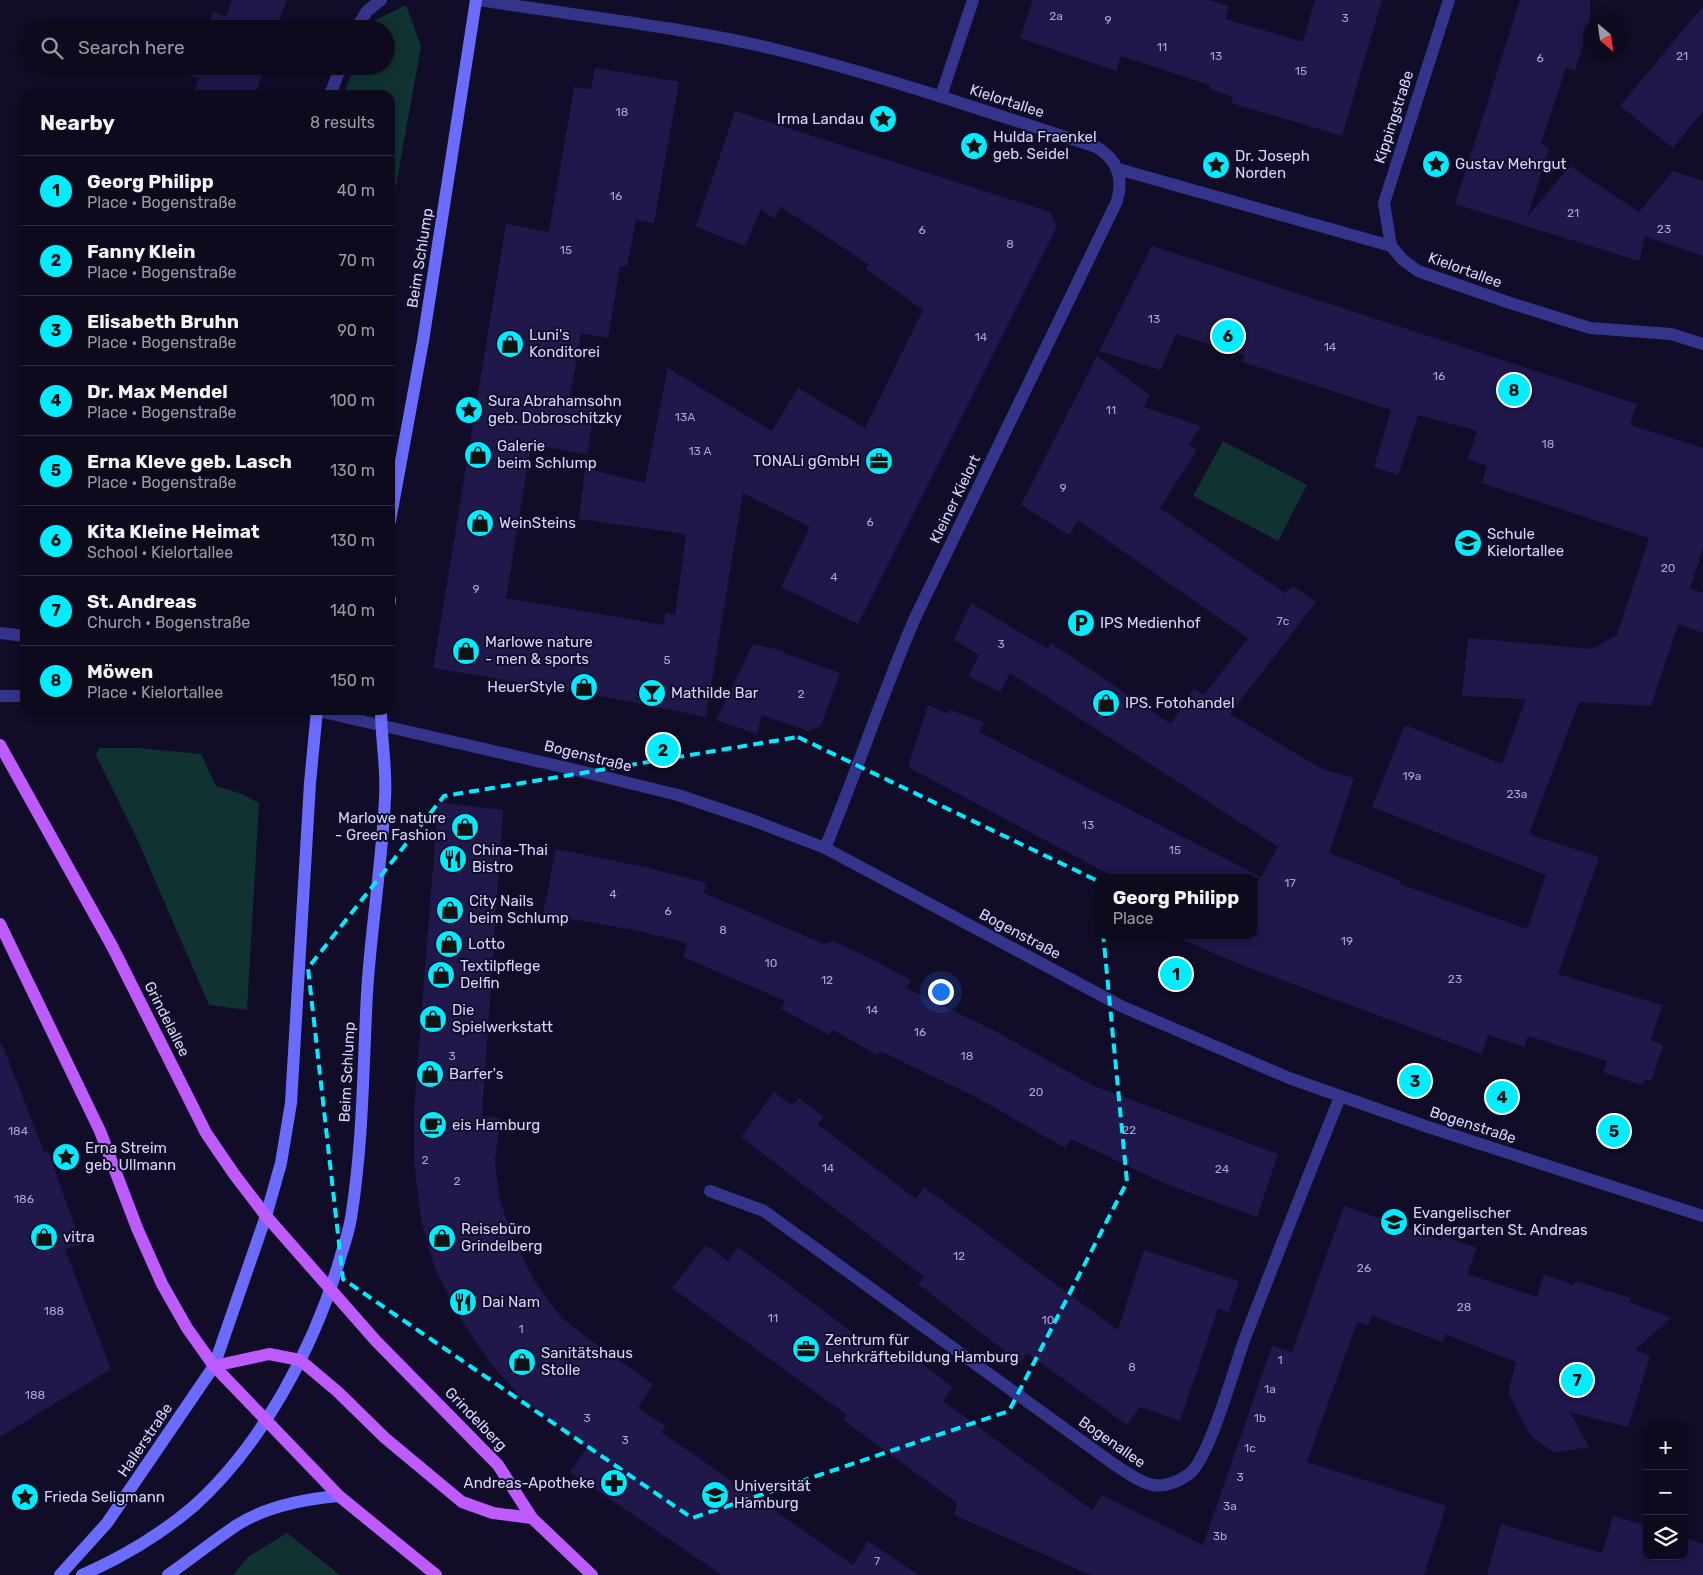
<!DOCTYPE html>
<meta charset="utf-8">
<style>
body{margin:0;font-family:Rubik,sans-serif;background:#161327;color:#f1f3f6}
.controls{position:absolute;right:15px;bottom:15px;display:grid;overflow:hidden;border-radius:10px;box-shadow:0 2px 8px #0003}
.controls button{width:45px;height:45px;display:grid;place-items:center;padding:0;border:0;border-bottom:1px solid #2d2b3c;background:#0d0a1e;color:#f1f3f6;font:25px sans-serif}
.compass{position:absolute;left:1583px;top:15px;width:45px;height:45px;border-radius:50%;background:#0d0a1e;box-shadow:0 2px 8px #0003;rotate:151deg}
.you{position:absolute;left:940px;top:991px;width:18px;height:18px;margin:-12px;border:4px solid #fff;border-radius:50%;background:#1a73e8;box-shadow:0 0 0 8px #1a73e833}
.badge{display:grid;place-items:center;width:32px;height:32px;border-radius:50%;background:#00edff;color:#111;font-size:16px;font-weight:700}
.pin{position:absolute;translate:-50% -50%;border:2px solid #fff;box-shadow:0 1px 5px #0006}
.popup{position:absolute;left:1095px;top:874px;width:162px;height:65px;box-sizing:border-box;display:grid;place-content:center;border-radius:10px;background:#0d0a1e;filter:drop-shadow(0 1px 4px #0005);font-size:16px;white-space:nowrap;color:#9a9aa4}
.popup b{font-size:19px;color:#f1f3f6}
.popup::after{content:'';position:absolute;left:50%;top:100%;margin-left:-10px;border:10px solid transparent;border-top-color:#0d0a1e}
.list{margin:0;padding:0;list-style:none}
h2{display:flex;justify-content:space-between;align-items:center;height:65px;margin:0;padding:0 20px;font-size:21px}
h2 small{font-size:16px;font-weight:400;color:#9a9aa4}
.list li{display:grid;grid-template-columns:32px 1fr auto;gap:15px;align-items:center;box-sizing:border-box;height:70px;padding:0 20px;border-top:1px solid #2d2b3c}
.list b{display:block;font-size:19px;white-space:nowrap}
.list p{margin:0;font-size:16px;white-space:nowrap;color:#9a9aa4}
.list em{font-size:16px;font-style:normal;color:#9a9aa4}
.icon{flex:none;width:28px;height:28px;fill:none;stroke:currentColor;stroke-width:2;stroke-linecap:round;stroke-linejoin:round}
.map{position:relative;flex:none;width:1703px;height:1575px;overflow:hidden}
.search{position:absolute;background:#0d0a1e;box-shadow:0 2px 8px #0003;left:20px;top:20px;width:375px;height:55px;display:flex;align-items:center;gap:12px;box-sizing:border-box;padding:0 18px;border-radius:28px;color:#9a9aa4;font-size:19px}
.panel{position:absolute;background:#0d0a1e;box-shadow:0 2px 8px #0003;left:20px;top:90px;width:375px;height:625px;border-radius:15px}
.map>svg:first-child{display:block}
</style>
<div class="map">
<svg width="1703" height="1575" viewBox="0 0 1703 1575">
<rect width="100%" height="100%" fill="#110d28"/>
<!-- green -->
<g fill="#103230">
<path d="M406 5 421 46 390 219V95H343L355 66H386V29H369L372 22Z"/>
<path d="M1223 441 1307 485 1278 541 1193 496Z"/>
<path d="M99 748H138L201 754 216 786 242 794 259 803 247 1010 209 1005 138 841 96 755Z"/>
<path d="M287 1533 340 1575H233L248 1557Z"/>
</g>
<!-- building -->
<g fill="#20174a">
<path d="M232 0H287L276 29H207L213 12 226 16Z"/>
<path d="M1033 0H1209L1229 6 1225 19 1303 42 1315 0H1382L1342 136 1231 103 1233 97 1209 89 1210 85 1121 56 1116 71 1020 38Z"/>
<path d="M1520 0H1590V23L1575 71 1566 67 1541 143 1549 149 1527 217 1570 166 1639 212 1673 171 1703 181V256L1645 236 1639 261 1455 204Z"/>
<path d="M1703 6V111L1673 148 1620 106Z"/>
<path d="M193 66H265L255 95H193L199 78 190 75Z"/>
<path d="M595 68 679 82 654 223 636 220 627 267 620 266 608 338 581 333 569 402 595 406 587 454 531 445 506 598 663 625 666 613 675 615 686 534 579 519 585 468 645 483 668 368 772 431 798 388 865 428 923 310 866 269 868 264 781 207 774 219 761 209 745 246 696 227 735 111 1050 212 1057 226 858 624 781 587 810 527 743 493 706 717 617 699 433 668 506 224 549 232 574 87 591 89Z"/>
<path d="M1152 246 1637 404 1630 425 1703 448V548L1690 588 1703 593V633L1678 624 1651 706 1579 702 1529 834 1599 857 1558 974 1662 1005 1651 1040 1663 1045 1651 1081 1645 1079 1642 1085 1603 1072 1607 1061 1528 1036 1524 1047 1488 1035 1482 1054 1239 964 1172 935H1254V889L1260 878H1116L908 767 928 705 948 714 950 710 984 722 979 732 1261 877 1278 847 1010 673 1000 692 968 676 979 655 954 640 971 603 1048 649 1051 643 1171 724 1194 688 1204 695 1248 638 1078 520 1069 535 1021 505 1097 356 1150 395 1144 407 1201 426 1189 444 1197 450 1160 508 1285 593 1293 586 1316 602 1230 714 1322 769 1354 778 1329 853 1401 881 1400 884 1527 929 1546 875 1372 807 1405 725 1502 764 1526 699 1462 696 1468 638 1592 649 1617 635 1649 538 1482 483 1487 466 1468 459 1477 431 1418 415 1398 475 1374 467 1391 410 1242 362 1245 355 1176 334 1161 370 1099 351Z"/>
<path d="M753 644 784 651 783 653 840 673 821 726 808 731 762 715 757 734 716 720Z"/>
<path d="M438 802 503 810 482 1116 500 1118 495 1162 500 1201 513 1236 533 1279 560 1316 586 1337 653 1384 638 1408 666 1426 661 1432 853 1565 868 1541 919 1575H722L570 1472 587 1448 520 1396 491 1364 462 1321 435 1269 421 1220 414 1161V1111Z"/>
<path d="M556 849 649 868 706 883 704 893 824 944 834 941 869 958 911 980 906 988 995 1031 1094 1086 1278 1154 1257 1217 1166 1184 1071 1139 1065 1148 978 1098 880 1051 877 1055 833 1030 830 1035 781 1009 785 1001 683 957 687 943 634 930 543 914Z"/>
<path d="M2 1044 44 1152 48 1151 81 1244 65 1249 111 1369 0 1437V1045Z"/>
<path d="M774 1092 792 1106 799 1098 824 1117 817 1124 916 1199 924 1187 1118 1330 1144 1250 1239 1281 1229 1312 1218 1309 1180 1421 1140 1407 1127 1425 1027 1353 1020 1363 918 1284 924 1277 741 1137Z"/>
<path d="M1344 1206 1441 1240 1443 1236 1477 1248 1467 1274 1537 1297 1544 1274 1573 1285 1575 1281 1631 1298 1630 1302 1671 1318 1635 1350 1650 1356 1628 1427 1570 1412 1589 1447 1554 1453 1531 1436 1508 1393 1516 1362 1445 1334 1443 1342 1372 1316 1368 1326 1357 1322 1307 1462 1446 1506 1424 1575H1091L954 1515 957 1503 843 1420 847 1415 672 1288 706 1245 728 1261 738 1247 889 1360 899 1347 921 1363 953 1387 943 1401 1092 1510 1102 1495 1203 1545 1272 1346 1292 1352Z"/>
<path d="M1613 1516 1647 1526V1556H1684V1538L1703 1544V1575H1487L1501 1524 1602 1553Z"/>
</g>
<g fill="none" stroke-linecap="round" stroke-linejoin="round">
<!-- minor -->
<g stroke="#35348b" stroke-width="12">
<path d="M479 0C577 16 677 26 774 49 883 76 989 112 1096 147 1117 159 1124 177 1117 201L915 618C882 694 857 772 825 848"/>
<path d="M356 29 367 11 381 0"/>
<path d="M330 95 341 66"/>
<path d="M941 96 973 0"/>
<path d="M1118 169 1391 246 1403 260 1418 271 1507 302 1590 328 1671 334 1703 344"/>
<path d="M1391 246 1384 203 1449 0"/>
<path d="M710 1191 764 1211 1115 1465C1143 1483 1158 1496 1189 1474 1209 1460 1235 1365 1245 1338 1276 1257 1308 1177 1340 1097"/>
</g>
<!-- tertiary -->
<g stroke="#35348b" stroke-width="12">
<path d="M0 633 25 636"/>
<path d="M0 696H25"/>
<path d="M314 710 576 770 678 795 752 820 825 848 1123 1007 1289 1078 1428 1127 1703 1216"/>
</g>
<!-- secondary -->
<g stroke="#6b6cff" stroke-width="12">
<path d="M390 521 423 341 476 0"/>
<path d="M390 599V602"/>
<path d="M60 1575 107 1523 214 1366 266 1216 281 1163 291 1103 310 783 317 710"/>
<path d="M82 1575C123 1557 160 1535 194 1506 263 1444 316 1344 341 1255 345 1243 349 1230 351 1218 363 1144 363 1068 367 993 371 928 382 863 385 798 387 769 381 739 381 710"/>
<path d="M168 1575C191 1559 213 1541 237 1525 267 1506 304 1499 339 1496"/>
</g>
<!-- primary -->
<g stroke="#bd5bff" stroke-width="12">
<path d="M0 745 112 946 206 1133 234 1174 266 1216 376 1341 498 1465 532 1518 592 1575"/>
<path d="M0 924 100 1131 137 1228 162 1284 187 1328 214 1366 339 1496 436 1575"/>
<path d="M214 1366 269 1354 300 1360 338 1392 385 1438 462 1502 493 1513 532 1518"/>
</g>
</g>
<!-- marked area -->
<path fill="none" stroke="#00edff" stroke-width="4" stroke-dasharray="10 6" stroke-linejoin="round" d="M798 737 1098 881 1127 1182 1009 1411 692 1518 343 1279 308 968 444 796Z"/>
<!-- icons -->
<defs>
<g id="sight-disc" transform="scale(1.4375)"><circle r="9.5" fill="#00edff" stroke="#110d28"/><path d="M0-6L1.8-2.2L6-1.7L2.9 1.2L3.7 5.4L0 3.3L-3.7 5.4L-2.9 1.2L-6-1.7L-1.8-2.2Z" fill="#111"/></g>
<g id="shop-disc" transform="scale(1.4375)"><circle r="9.5" fill="#00edff" stroke="#110d28"/><path d="M-5-2.5h2.3a2.7 3.5 0 0 1 5.4 0H5L5.5 6h-11ZM-1.5-2.5h3a1.5 2.3 0 0 0-3 0Z" fill="#111"/></g>
<g id="office-disc" transform="scale(1.4375)"><circle r="9.5" fill="#00edff" stroke="#110d28"/><path d="M-6-3h4V-5.5h4V-3h4V5H-6ZM-1-4.5V-3h2v-1.5ZM-6 0V1H6V0Z" fill="#111"/></g>
<g id="school-disc" transform="scale(1.4375)"><circle r="9.5" fill="#00edff" stroke="#110d28"/><path d="M0-5L7-2L0 1L-7-2ZM-4 1L0 2.5L4 1V4Q0 6-4 4Z" fill="#111"/></g>
<g id="parking-disc" transform="scale(1.4375)"><circle r="9.5" fill="#00edff" stroke="#110d28"/><path d="M-3.5-5.5H1a3.5 3.5 0 0 1 0 7H-1V5.5H-3.5ZM-1-3.4V-.6H.8a1.4 1.4 0 0 0 0-2.8Z" fill="#111"/></g>
<g id="bar-disc" transform="scale(1.4375)"><circle r="9.5" fill="#00edff" stroke="#110d28"/><path d="M-6-5H6L.8 .8V4.5H3.5V6h-7V4.5H-.8V.8Z" fill="#111"/></g>
<g id="restaurant-disc" transform="scale(1.4375)"><circle r="9.5" fill="#00edff" stroke="#110d28"/><path d="M-5-6h1v4h1v-4h1v4h1v-4h1v5L-1.5 .5V6h-2V.5L-5-1ZM5-6V6H3V1.5H1.5Q1.5-4 5-6Z" fill="#111"/></g>
<g id="cafe-disc" transform="scale(1.4375)"><circle r="9.5" fill="#00edff" stroke="#110d28"/><path d="M-5.5-4.5H6V0H3Q3 3.5 0 3.5H-2.5Q-5.5 3.5-5.5 0ZM3-3.2v2h1.7v-2ZM-6 4.5H4V6H-6Z" fill="#111"/></g>
<g id="pharmacy-disc" transform="scale(1.4375)"><circle r="9.5" fill="#00edff" stroke="#110d28"/><path d="M-2-6h4v4h4v4h-4v4h-4v-4h-4v-4h4Z" fill="#111"/></g>
<g id="university-disc" transform="scale(1.4375)"><circle r="9.5" fill="#00edff" stroke="#110d28"/><path d="M0-5L7-2L0 1L-7-2ZM-4 1L0 2.5L4 1V4Q0 6-4 4Z" fill="#111"/></g>
</defs>
<g fill-rule="evenodd">
<use href="#sight-disc" x="883" y="119"/>
<use href="#sight-disc" x="974" y="146"/>
<use href="#sight-disc" x="1436" y="164"/>
<use href="#sight-disc" x="1216" y="165"/>
<use href="#shop-disc" x="510" y="344"/>
<use href="#sight-disc" x="469" y="410"/>
<use href="#shop-disc" x="478" y="455"/>
<use href="#office-disc" x="879" y="461"/>
<use href="#shop-disc" x="480" y="523"/>
<use href="#school-disc" x="1468" y="543"/>
<use href="#parking-disc" x="1081" y="623"/>
<use href="#shop-disc" x="466" y="651"/>
<use href="#shop-disc" x="584" y="687"/>
<use href="#bar-disc" x="652" y="693"/>
<use href="#shop-disc" x="1106" y="703"/>
<use href="#shop-disc" x="465" y="827"/>
<use href="#restaurant-disc" x="453" y="859"/>
<use href="#shop-disc" x="450" y="910"/>
<use href="#shop-disc" x="449" y="944"/>
<use href="#shop-disc" x="441" y="975"/>
<use href="#shop-disc" x="433" y="1019"/>
<use href="#shop-disc" x="430" y="1074"/>
<use href="#cafe-disc" x="433" y="1125"/>
<use href="#sight-disc" x="66" y="1157"/>
<use href="#school-disc" x="1394" y="1222"/>
<use href="#shop-disc" x="44" y="1237"/>
<use href="#shop-disc" x="442" y="1238"/>
<use href="#restaurant-disc" x="463" y="1302"/>
<use href="#office-disc" x="806" y="1349"/>
<use href="#shop-disc" x="522" y="1362"/>
<use href="#pharmacy-disc" x="614" y="1483"/>
<use href="#university-disc" x="715" y="1495"/>
<use href="#sight-disc" x="25" y="1497"/>
</g>
<g text-anchor="middle" stroke-width="4" stroke-linejoin="round" paint-order="stroke">
<!-- number labels -->
<g font-size="12" fill="#a9a5d2">
<text x="1056" y="20">2a</text>
<text x="1345" y="22">3</text>
<text x="1108" y="24">9</text>
<text x="1162" y="51">11</text>
<text x="1216" y="60">13</text>
<text x="1682" y="60">21</text>
<text x="1540" y="62">6</text>
<text x="1301" y="75">15</text>
<text x="622" y="116">18</text>
<text x="616" y="200">16</text>
<text x="1573" y="217">21</text>
<text x="1664" y="233">23</text>
<text x="922" y="234">6</text>
<text x="1010" y="248">8</text>
<text x="566" y="254">15</text>
<text x="1154" y="323">13</text>
<text x="981" y="341">14</text>
<text x="1330" y="351">14</text>
<text x="1439" y="380">16</text>
<text x="1111" y="414">11</text>
<text x="685" y="421">13A</text>
<text x="1548" y="448">18</text>
<text x="700" y="455">13 A</text>
<text x="1063" y="492">9</text>
<text x="870" y="526">6</text>
<text x="1668" y="572">20</text>
<text x="834" y="581">4</text>
<text x="476" y="593">9</text>
<text x="1283" y="625">7c</text>
<text x="1001" y="648">3</text>
<text x="667" y="664">5</text>
<text x="801" y="698">2</text>
<text x="1412" y="780">19a</text>
<text x="1517" y="798">23a</text>
<text x="1088" y="829">13</text>
<text x="1175" y="854">15</text>
<text x="1290" y="887">17</text>
<text x="613" y="898">4</text>
<text x="668" y="915">6</text>
<text x="723" y="934">8</text>
<text x="1347" y="945">19</text>
<text x="771" y="967">10</text>
<text x="1455" y="983">23</text>
<text x="827" y="984">12</text>
<text x="872" y="1014">14</text>
<text x="920" y="1036">16</text>
<text x="452" y="1060">3</text>
<text x="967" y="1060">18</text>
<text x="1036" y="1096">20</text>
<text x="1129" y="1134">22</text>
<text x="18" y="1135">184</text>
<text x="425" y="1164">2</text>
<text x="828" y="1172">14</text>
<text x="1222" y="1173">24</text>
<text x="457" y="1185">2</text>
<text x="24" y="1203">186</text>
<text x="959" y="1260">12</text>
<text x="1364" y="1272">26</text>
<text x="1464" y="1311">28</text>
<text x="54" y="1315">188</text>
<text x="773" y="1322">11</text>
<text x="1048" y="1324">10</text>
<text x="521" y="1333">1</text>
<text x="1280" y="1364">1</text>
<text x="1132" y="1371">8</text>
<text x="1270" y="1393">1a</text>
<text x="35" y="1399">188</text>
<text x="587" y="1422">3</text>
<text x="1260" y="1422">1b</text>
<text x="625" y="1444">3</text>
<text x="1250" y="1452">1c</text>
<text x="1240" y="1481">3</text>
<text x="1230" y="1510">3a</text>
<text x="1220" y="1540">3b</text>
<text x="877" y="1565">7</text>
</g>
<!-- street labels -->
<g font-size="15" fill="#d7d4ff" stroke="#110d28">
<text transform="translate(1007 101) rotate(18)" y="5">Kielortallee</text>
<text transform="translate(1394 117) rotate(-72)" y="5">Kippingstraße</text>
<text transform="translate(420 258) rotate(-81)" y="5">Beim Schlump</text>
<text transform="translate(1465 270) rotate(20)" y="5">Kielortallee</text>
<text transform="translate(955 499) rotate(-64)" y="5">Kleiner Kielort</text>
<text transform="translate(588 756) rotate(14)" y="5">Bogenstraße</text>
<text transform="translate(1020 934) rotate(28)" y="5">Bogenstraße</text>
<text transform="translate(167 1019) rotate(63)" y="5">Grindelallee</text>
<text transform="translate(347 1072) rotate(-87)" y="5">Beim Schlump</text>
<text transform="translate(1473 1125) rotate(18)" y="5">Bogenstraße</text>
<text transform="translate(476 1419) rotate(46)" y="5">Grindelberg</text>
<text transform="translate(145 1440) rotate(-56)" y="5">Hallerstraße</text>
<text transform="translate(1112 1442) rotate(35)" y="5">Bogenallee</text>
</g>
<!-- poi labels -->
<g font-size="15" fill="#d7d4ff" stroke="#110d28" text-anchor="start">
<text x="864" y="124" text-anchor="end">Irma Landau</text>
<text x="993" y="142">Hulda Fraenkel<tspan x="993" dy="17">geb. Seidel</tspan></text>
<text x="1235" y="161">Dr. Joseph<tspan x="1235" dy="17">Norden</tspan></text>
<text x="1455" y="169">Gustav Mehrgut</text>
<text x="529" y="340">Luni's<tspan x="529" dy="17">Konditorei</tspan></text>
<text x="488" y="406">Sura Abrahamsohn<tspan x="488" dy="17">geb. Dobroschitzky</tspan></text>
<text x="497" y="451">Galerie<tspan x="497" dy="17">beim Schlump</tspan></text>
<text x="860" y="466" text-anchor="end">TONALi gGmbH</text>
<text x="499" y="528">WeinSteins</text>
<text x="1487" y="539">Schule<tspan x="1487" dy="17">Kielortallee</tspan></text>
<text x="1100" y="628">IPS Medienhof</text>
<text x="485" y="647">Marlowe nature<tspan x="485" dy="17">- men &amp; sports</tspan></text>
<text x="565" y="692" text-anchor="end">HeuerStyle</text>
<text x="671" y="698">Mathilde Bar</text>
<text x="1125" y="708">IPS. Fotohandel</text>
<text x="446" y="823" text-anchor="end">Marlowe nature<tspan x="446" dy="17">- Green Fashion</tspan></text>
<text x="472" y="855">China-Thai<tspan x="472" dy="17">Bistro</tspan></text>
<text x="469" y="906">City Nails<tspan x="469" dy="17">beim Schlump</tspan></text>
<text x="468" y="949">Lotto</text>
<text x="460" y="971">Textilpflege<tspan x="460" dy="17">Delfin</tspan></text>
<text x="452" y="1015">Die<tspan x="452" dy="17">Spielwerkstatt</tspan></text>
<text x="449" y="1079">Barfer's</text>
<text x="452" y="1130">eis Hamburg</text>
<text x="85" y="1153">Erna Streim<tspan x="85" dy="17">geb. Ullmann</tspan></text>
<text x="1413" y="1218">Evangelischer<tspan x="1413" dy="17">Kindergarten St. Andreas</tspan></text>
<text x="461" y="1234">Reisebüro<tspan x="461" dy="17">Grindelberg</tspan></text>
<text x="63" y="1242">vitra</text>
<text x="482" y="1307">Dai Nam</text>
<text x="825" y="1345">Zentrum für<tspan x="825" dy="17">Lehrkräftebildung Hamburg</tspan></text>
<text x="541" y="1358">Sanitätshaus<tspan x="541" dy="17">Stolle</tspan></text>
<text x="595" y="1488" text-anchor="end">Andreas-Apotheke</text>
<text x="734" y="1491">Universität<tspan x="734" dy="17">Hamburg</tspan></text>
<text x="44" y="1502">Frieda Seligmann</text>
</g>
</g>
</svg>
<div class="controls">
<button>+</button>
<button>−</button>
<button><svg class="icon" aria-label="layers" viewBox="0 0 24 24"><path d="M12 4l9 5-9 5-9-5zM3 14l9 5 9-5"/></svg></button>
</div>
<svg class="compass" viewBox="-18 -18 36 36"><path d="M0-13l5 13h-10z" fill="#e53935"/><path d="M0 13l5-13h-10z" fill="#9a9aa4"/></svg>
<div class="you"></div>
<div class="pin badge" style="left:1176px;top:974px">1</div>
<div class="popup"><b>Georg Philipp</b>Place</div>
<div class="pin badge" style="left:663px;top:750px">2</div>
<div class="pin badge" style="left:1415px;top:1081px">3</div>
<div class="pin badge" style="left:1502px;top:1097px">4</div>
<div class="pin badge" style="left:1614px;top:1131px">5</div>
<div class="pin badge" style="left:1228px;top:336px">6</div>
<div class="pin badge" style="left:1577px;top:1380px">7</div>
<div class="pin badge" style="left:1514px;top:390px">8</div>
<div class="search"><svg class="icon" aria-label="search" viewBox="0 0 24 24"><circle cx="10" cy="10" r="6"/><path d="M15 15l6 6"/></svg>Search here</div>
<section class="panel">
<h2>Nearby<small>8 results</small></h2>
<ul class="list">
<li><span class="badge">1</span><div><b>Georg Philipp</b><p>Place · Bogenstraße</p></div><em>40 m</em></li>
<li><span class="badge">2</span><div><b>Fanny Klein</b><p>Place · Bogenstraße</p></div><em>70 m</em></li>
<li><span class="badge">3</span><div><b>Elisabeth Bruhn</b><p>Place · Bogenstraße</p></div><em>90 m</em></li>
<li><span class="badge">4</span><div><b>Dr. Max Mendel</b><p>Place · Bogenstraße</p></div><em>100 m</em></li>
<li><span class="badge">5</span><div><b>Erna Kleve geb. Lasch</b><p>Place · Bogenstraße</p></div><em>130 m</em></li>
<li><span class="badge">6</span><div><b>Kita Kleine Heimat</b><p>School · Kielortallee</p></div><em>130 m</em></li>
<li><span class="badge">7</span><div><b>St. Andreas</b><p>Church · Bogenstraße</p></div><em>140 m</em></li>
<li><span class="badge">8</span><div><b>Möwen</b><p>Place · Kielortallee</p></div><em>150 m</em></li>
</ul>
</section>
</div>
